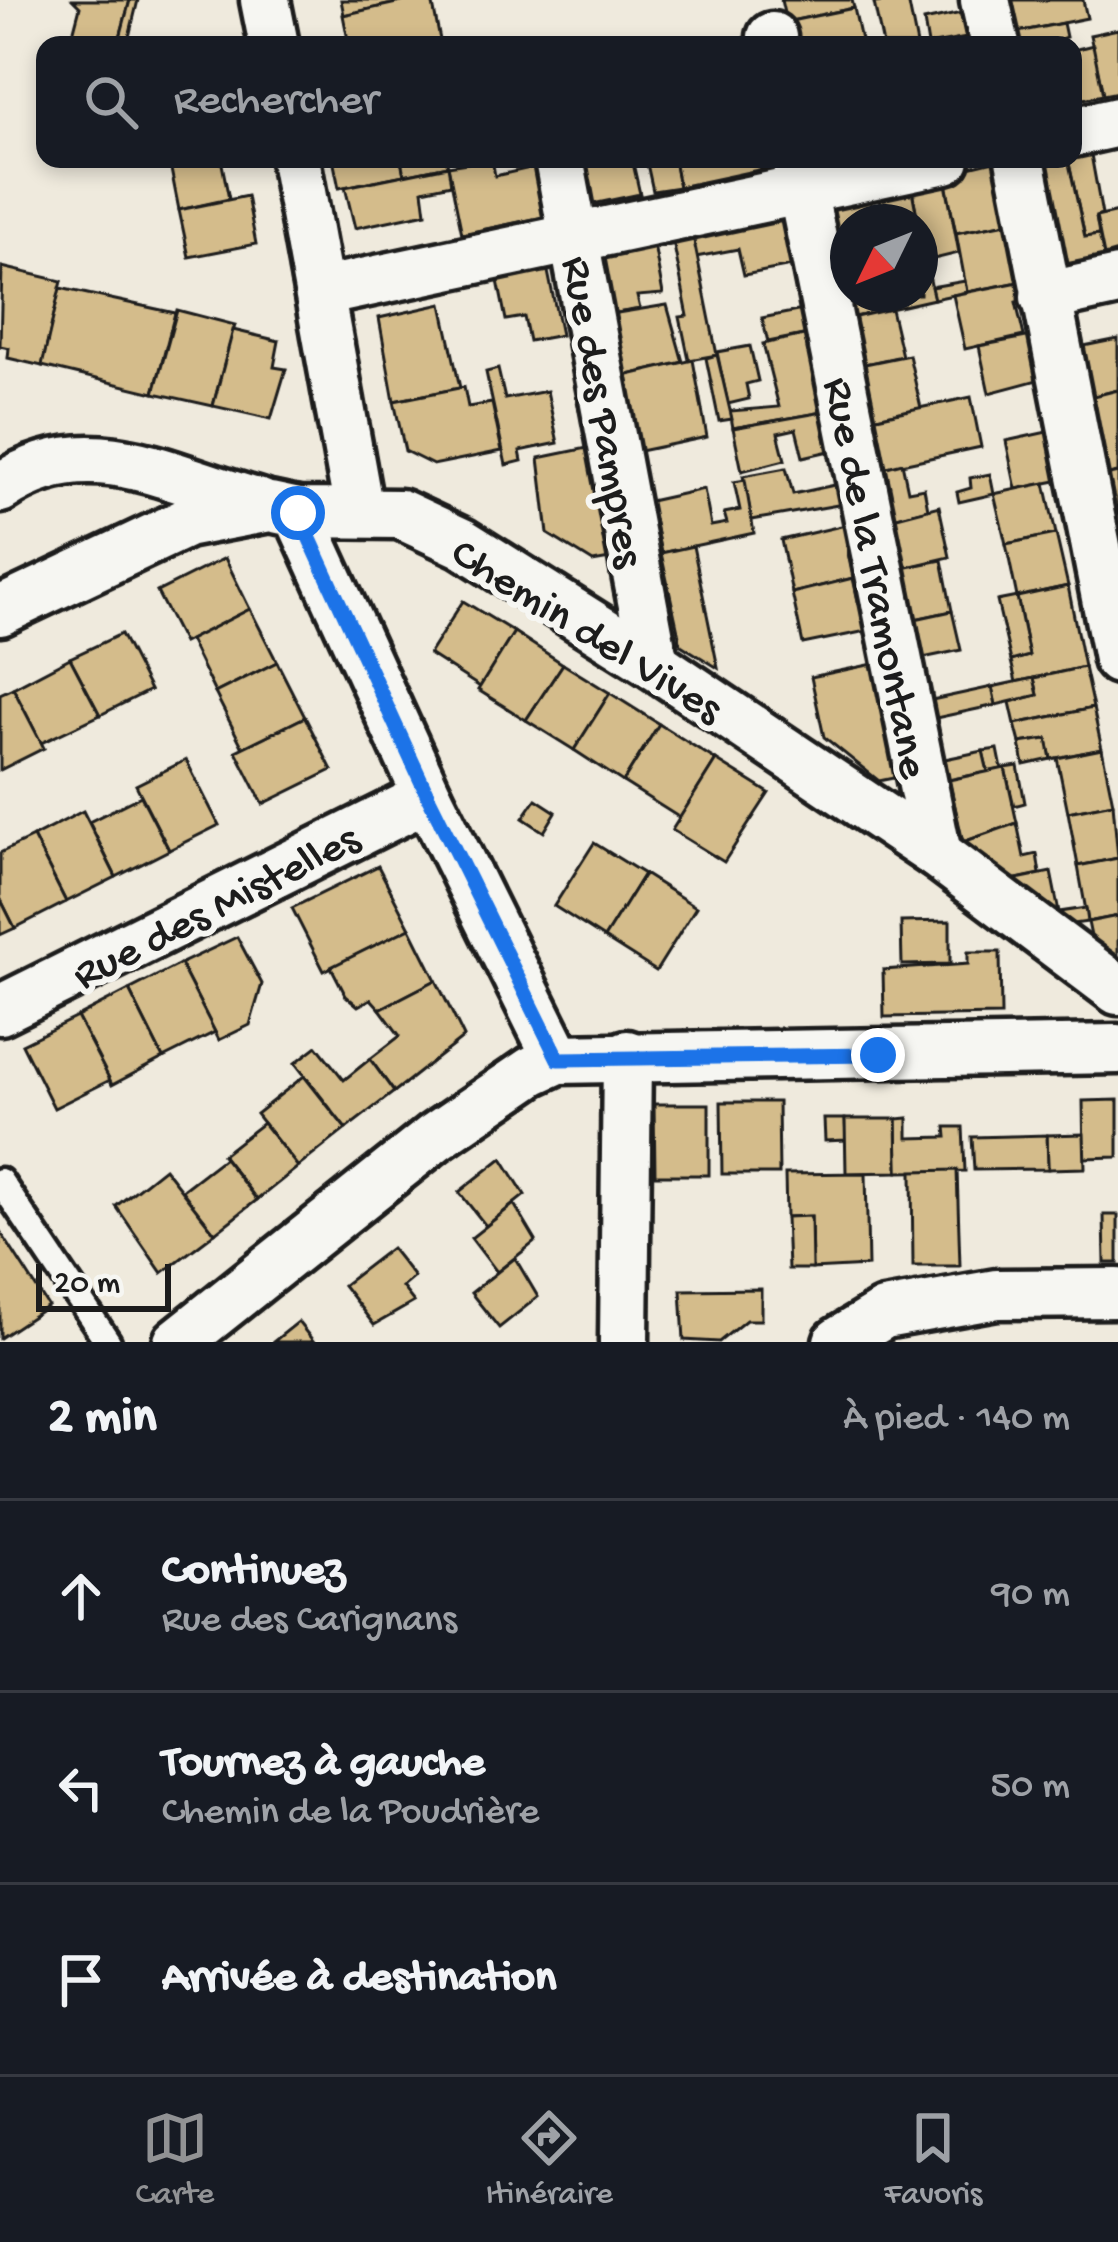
<!DOCTYPE html>
<html lang="fr">
<meta charset="utf-8">
<style>
body{margin:0;font-family:"Gochi Hand",sans-serif;background:#20242c;color:#f1f3f6}
.compass{position:absolute;left:830px;top:204px;width:108px;height:108px;border-radius:50%;background:#171b24;box-shadow:0 6px 18px #0003;rotate:227deg}
.scale{position:absolute;left:36px;bottom:30px;width:135px;box-sizing:border-box;padding-left:12px;border:6px solid #1c1c1c;border-top:0;font-size:33px;line-height:42px;white-space:nowrap;color:#1c1c1c;-webkit-text-stroke:9px #f6f6f2;paint-order:stroke}
.stop{position:absolute;width:36px;height:36px;margin:-27px;border:9px solid #1a73e8;border-radius:50%;background:#fff}
.stop.end{background:#1a73e8;border-color:#fff;box-shadow:0 3px 12px #0008}
.list{margin:0;padding:0;list-style:none}
h2{display:flex;justify-content:space-between;align-items:center;height:156px;margin:0;padding:0 48px;font-size:51px}
h2 small{font-size:39px;font-weight:400;color:#9ea1a6}
.list li{display:grid;grid-template-columns:78px 1fr auto;gap:36px;align-items:center;box-sizing:border-box;height:192px;padding:0 48px;border-top:3px solid #363941}
.list b{display:block;font-size:45px;white-space:nowrap}
.list p{margin:0;font-size:39px;white-space:nowrap;color:#9ea1a6}
.list em{font-size:39px;font-style:normal;color:#9ea1a6}
.icon{flex:none;width:66px;height:66px;fill:none;stroke:currentColor;stroke-width:2;stroke-linecap:round;stroke-linejoin:round}
.map{position:relative;flex:none;width:1118px;height:1342px;overflow:hidden}
.search{position:absolute;background:#171b24;box-shadow:0 6px 18px #0003;left:36px;right:36px;top:36px;height:132px;display:flex;align-items:center;gap:30px;box-sizing:border-box;padding:0 42px;border-radius:24px;color:#9ea1a6;font-size:45px}
.sheet{height:732px;background:#171b24}
nav{display:flex;justify-content:space-around;align-items:center;box-sizing:border-box;height:168px;border-top:3px solid #363941;background:#171b24;font-size:33px;color:#9ea1a6}
nav a{display:grid;justify-items:center;gap:6px}
nav .on{color:#919294}
.map>svg:first-child{display:block}
</style>
<div class="map">
<svg width="1118" height="1342" viewBox="0 0 1118 1342">
<rect width="100%" height="100%" fill="#efeadd"/>
<filter id="ink" filterUnits="userSpaceOnUse"><feTurbulence type="fractalNoise" baseFrequency=".00833" numOctaves="2"/><feDisplacementMap in="SourceGraphic" scale="24" xChannelSelector="R" yChannelSelector="G"/><feConvolveMatrix kernelMatrix="1 2 1 2 8 2 1 2 1" color-interpolation-filters="sRGB"/></filter>
<g filter="url(#ink)">
<!-- building -->
<g fill="#d4bc8b" stroke="#1c1c1c" stroke-width="3">
<path d="M73 0H130L118 45H70L80 7Z"/>
<path d="M130 0H138L127 45H118Z"/>
<path d="M341 0H410L344 15Z"/>
<path d="M410 0H432L441 45H349L343 15Z"/>
<path d="M781 0H852L854 8 786 22Z"/>
<path d="M908 0 917 45H883L874 3Z"/>
<path d="M1006 0H1083L1087 18 1013 33Z"/>
<path d="M854 8 862 45H791L786 22Z"/>
<path d="M966 12 972 37 928 45 924 21Z"/>
<path d="M1063 23 1066 37 1045 45H1015L1013 33Z"/>
<path d="M1118 29V92L1103 95 1090 35Z"/>
<path d="M1093 45 1103 95 1073 101V50Z"/>
<path d="M1090 149 1102 215 1096 217 1099 235 1085 237 1068 159Z"/>
<path d="M169 159H221L229 199 179 210Z"/>
<path d="M333 159H401L404 175 339 188Z"/>
<path d="M401 159H446L448 166 404 175Z"/>
<path d="M492 159 495 176 539 166 548 216 462 234 448 166Z"/>
<path d="M578 159H632L640 194 588 205Z"/>
<path d="M646 159H674L679 187 653 191Z"/>
<path d="M674 159H775L777 166 679 187Z"/>
<path d="M1068 159 1085 237 1099 235 1104 256 1061 265 1057 245 1062 243 1044 160Z"/>
<path d="M998 160 1012 222 956 233 944 173Z"/>
<path d="M448 166 451 184 423 190 426 213 355 228 345 187Z"/>
<path d="M944 173 959 253 926 261 910 180Z"/>
<path d="M910 180 918 222H884L877 187Z"/>
<path d="M868 188 875 222H848V275L842 277 826 198Z"/>
<path d="M247 196 256 244 189 257 179 210Z"/>
<path d="M786 207 797 265 744 275 738 249 696 257 691 226Z"/>
<path d="M1118 212V252L1104 256 1096 217Z"/>
<path d="M1012 222 1024 281 967 292 956 233Z"/>
<path d="M691 226 717 355 689 360 680 317 688 316 671 231Z"/>
<path d="M652 234 663 294 637 296 640 309 611 314 597 246Z"/>
<path d="M545 257 561 335 529 341 524 317 506 320 495 266Z"/>
<path d="M920 261H926L934 299 851 318 842 277 848 275V294H920Z"/>
<path d="M2 267 62 281 42 366 8 358 9 348 0 346Z"/>
<path d="M965 281 967 292 934 299 931 287Z"/>
<path d="M1024 281 1028 299 1016 302 1024 336 965 349 953 295Z"/>
<path d="M60 288 175 313 154 393 42 366Z"/>
<path d="M442 304 460 388 394 401 379 318Z"/>
<path d="M667 305 683 362 624 376 611 314Z"/>
<path d="M808 309 813 333 768 342 762 318Z"/>
<path d="M891 309 902 356 860 365 851 318Z"/>
<path d="M177 310 235 325 213 406 154 393Z"/>
<path d="M233 330 279 341 274 367 286 369 271 419 213 406Z"/>
<path d="M813 333 829 411 733 428 730 411 779 407 763 344Z"/>
<path d="M1037 335 1045 378 989 393 979 346Z"/>
<path d="M1118 339V390L1090 397 1079 347Z"/>
<path d="M750 346 758 381 746 384 749 399 728 404 717 352Z"/>
<path d="M717 355 732 419 719 421 706 358Z"/>
<path d="M909 355 921 408 872 418 860 365Z"/>
<path d="M693 360 707 437 640 451 624 376Z"/>
<path d="M498 369 505 399 547 391 558 443 520 451 522 461 506 465 486 372Z"/>
<path d="M464 387 468 407 492 403 502 451 433 465 405 451 394 401Z"/>
<path d="M1118 390V473L1105 476 1090 397Z"/>
<path d="M971 397 981 447 883 468 872 418Z"/>
<path d="M829 411 838 449 803 457 796 429 778 433 785 460 742 471 733 428Z"/>
<path d="M1056 430 1066 479 1016 489 1006 441Z"/>
<path d="M597 446 621 557 593 562 548 534 539 458Z"/>
<path d="M902 463 908 491 924 488 928 509 893 518 883 468Z"/>
<path d="M786 468 793 494 844 483 849 503 752 520 743 476Z"/>
<path d="M1118 473V517L1114 518 1105 476Z"/>
<path d="M990 474 994 494 959 502 957 492 971 488 970 478Z"/>
<path d="M745 480 754 533 661 553 650 501 704 489 711 526 727 523 724 513 740 510 734 482Z"/>
<path d="M1045 483 1056 534 1006 544 994 494Z"/>
<path d="M939 506 950 557 903 568 893 518Z"/>
<path d="M854 523 859 550 848 553 853 578 792 593 781 540Z"/>
<path d="M1056 534 1068 586 1017 597 1006 544Z"/>
<path d="M693 546 718 668 681 645 661 553Z"/>
<path d="M225 558 250 609 183 643 157 592Z"/>
<path d="M942 560 952 611 915 619 903 568Z"/>
<path d="M853 578 858 601 870 599 876 629 803 644 792 593Z"/>
<path d="M1068 586 1084 667 1016 682 1011 661 1029 656 1017 597Z"/>
<path d="M1017 597 1029 656 1011 661 997 601Z"/>
<path d="M463 601 514 632 480 687 429 654Z"/>
<path d="M250 609 277 662 215 693 189 640Z"/>
<path d="M952 611 961 650 923 658 915 619Z"/>
<path d="M514 632 563 664 526 720 478 690Z"/>
<path d="M121 634 150 690 100 715 70 658Z"/>
<path d="M70 658 100 715 41 743 13 688Z"/>
<path d="M277 662 305 717 243 748 215 693Z"/>
<path d="M883 662 908 775 879 781 824 737 811 677Z"/>
<path d="M563 664 610 693 574 750 526 720Z"/>
<path d="M1084 667 1093 708 1015 724 1010 702 1038 695 1034 678Z"/>
<path d="M1034 678 1038 695 996 705 992 687Z"/>
<path d="M992 687 996 705 936 718 932 700Z"/>
<path d="M13 688 44 748 0 770V694Z"/>
<path d="M610 693 659 724 623 782 574 750Z"/>
<path d="M1093 708 1102 749 1051 759 1047 739 1020 743 1015 724Z"/>
<path d="M305 717 332 770 263 804 236 751Z"/>
<path d="M659 724 716 760 680 818 623 782Z"/>
<path d="M1047 739 1051 759 1024 765 1020 743Z"/>
<path d="M998 749 1002 769 988 772 983 751Z"/>
<path d="M1102 749 1113 803 1068 812 1057 758Z"/>
<path d="M983 751 988 772 949 780 945 759Z"/>
<path d="M186 760 219 825 169 850 136 785Z"/>
<path d="M716 760 769 793 724 862 672 830Z"/>
<path d="M1018 766 1025 803 1014 806 1005 768Z"/>
<path d="M1005 768 1017 823 963 842 949 780Z"/>
<path d="M141 796 169 850 116 877 89 822Z"/>
<path d="M536 799 556 812 544 832 523 818Z"/>
<path d="M1113 803 1118 858 1078 866 1068 812Z"/>
<path d="M83 811 116 877 66 902 33 837Z"/>
<path d="M1017 823 1024 857 1037 854 1040 874 1007 881 963 842Z"/>
<path d="M33 837 66 902 15 928 0 898V853Z"/>
<path d="M594 843 644 874 604 938 554 906Z"/>
<path d="M1118 858V916L1088 922 1078 866Z"/>
<path d="M378 866 410 928 324 971 292 908Z"/>
<path d="M1051 872 1059 912 1086 908 1088 922 1066 925 1007 881Z"/>
<path d="M644 874 696 907 656 971 604 938Z"/>
<path d="M0 898 15 928 0 935Z"/>
<path d="M1118 916V964L1093 946 1088 922Z"/>
<path d="M950 921V964L902 965 901 922Z"/>
<path d="M410 928 436 980 380 1009 371 999 358 1006 346 996 331 967Z"/>
<path d="M237 937 262 984 250 1025 219 1040 180 964Z"/>
<path d="M968 952H1000L1001 1015 884 1017 883 970 968 964Z"/>
<path d="M180 964 215 1032 163 1058 129 990Z"/>
<path d="M436 980 464 1037 394 1092 370 1059 400 1036 380 1009Z"/>
<path d="M129 990 163 1058 112 1085 77 1017Z"/>
<path d="M77 1017 110 1080 54 1108 22 1044Z"/>
<path d="M317 1046 344 1080 370 1059 394 1092 346 1129 295 1063Z"/>
<path d="M304 1076 346 1129 298 1167 256 1114Z"/>
<path d="M1118 1100V1157L1084 1158 1083 1101Z"/>
<path d="M721 1102H778L779 1174H722Z"/>
<path d="M654 1104H709V1175H655Z"/>
<path d="M908 1118V1138L947 1137 946 1127H963L965 1171 898 1172 897 1119Z"/>
<path d="M824 1119H845L846 1140 825 1141Z"/>
<path d="M845 1119H897L898 1172 846 1173Z"/>
<path d="M263 1123 298 1167 257 1200 222 1155Z"/>
<path d="M1084 1134 1085 1168 1048 1169 1047 1135Z"/>
<path d="M1047 1135 1048 1169 974 1170 972 1137Z"/>
<path d="M224 1158 257 1200 215 1233 181 1191Z"/>
<path d="M502 1158 525 1195 486 1226 459 1192Z"/>
<path d="M164 1168 215 1233 162 1273 116 1206Z"/>
<path d="M957 1170 960 1266H913L912 1171Z"/>
<path d="M866 1173 868 1266 812 1269 811 1216 786 1217 785 1174Z"/>
<path d="M514 1204 536 1241 497 1272 471 1238Z"/>
<path d="M1104 1215H1118V1263H1105Z"/>
<path d="M811 1216 812 1269H788L786 1217Z"/>
<path d="M0 1231 48 1306 0 1338Z"/>
<path d="M391 1248 414 1277 402 1287 414 1302 374 1325 343 1285Z"/>
<path d="M515 1258 538 1297 499 1328 471 1293Z"/>
<path d="M761 1289V1320H746L719 1342 684 1340 681 1290Z"/>
<path d="M298 1322 314 1342H273Z"/>
</g>
<g fill="none" stroke-linecap="round" stroke-linejoin="round">
<!-- lane casing -->
<g stroke="#1c1c1c" stroke-width="33">
<path id="lane" d="M0 1181 108 1342"/>
</g>
<!-- street casing -->
<g stroke="#1c1c1c" stroke-width="57">
<g id="street">
<path d="M265 0 274 45"/>
<path d="M985 0 995 45"/>
<path d="M772 37 773 45"/>
<path d="M1073 132 1118 122"/>
<path d="M295 159 359 511"/>
<path d="M559 159 654 664"/>
<path d="M796 159 937 854"/>
<path d="M1020 159 1118 659"/>
<path d="M321 292 945 159"/>
<path d="M1045 297 1118 281"/>
<path d="M0 488C89 428 167 479 260 504"/>
<path d="M298 513 428 797 558 1059"/>
<path d="M0 611 186 523 270 507 298 513 400 514 462 543 654 664 937 854 1118 990"/>
<path d="M0 1010 428 797"/>
<path d="M178 1342 434 1138 532 1071 558 1059 1118 1049"/>
<path d="M624 1342 627 1055"/>
<path d="M838 1342 884 1314 997 1294 1118 1293"/>
</g>
</g>
<!-- lane -->
<use href="#lane" stroke="#f6f6f2" stroke-width="24"/>
<!-- street -->
<use href="#street" stroke="#f6f6f2" stroke-width="48"/>
</g>
</g>
<g fill="none" stroke-linecap="round" stroke-linejoin="round" filter="url(#ink)">
<!-- route -->
<path stroke="#1a73e8" stroke-width="15" d="M298 513 428 796 558 1059 878 1055"/>
</g>
<g text-anchor="middle" stroke-width="12" stroke-linejoin="round" paint-order="stroke">
<!-- street labels -->
<g font-size="45" fill="#1c1c1c" stroke="#f6f6f2">
<text transform="translate(607 411) rotate(80)" y="16">Rue des Pampres</text>
<text transform="translate(880 577) rotate(79)" y="16">Rue de la Tramontane</text>
<text transform="translate(589 627) rotate(32)" y="16">Chemin del Vives</text>
<text transform="translate(214 903) rotate(-27)" y="16">Rue des Mistelles</text>
</g>
</g>
</svg>
<svg class="compass" viewBox="-18 -18 36 36"><path d="M0-13l5 13h-10z" fill="#e53935"/><path d="M0 13l5-13h-10z" fill="#9ea1a6"/></svg>
<div class="scale">20 m</div>
<div class="stop" style="left:298px;top:513px"></div>
<div class="stop end" style="left:878px;top:1055px"></div>
<div class="search"><svg class="icon" aria-label="search" viewBox="0 0 24 24"><circle cx="10" cy="10" r="6"/><path d="M15 15l6 6"/></svg>Rechercher</div>
</div>
<section class="sheet">
<h2>2 min<small>À pied · 140 m</small></h2>
<ul class="list">
<li><svg class="icon" aria-label="ahead" viewBox="0 0 24 24"><path d="M12 20V5M6 11l6-6 6 6"/></svg><div><b>Continuez</b><p>Rue des Carignans</p></div><em>90 m</em></li>
<li><svg class="icon" aria-label="left" viewBox="0 0 24 24"><path d="M17 20v-9H6M10 6l-5 5 5 5"/></svg><div><b>Tournez à gauche</b><p>Chemin de la Poudrière</p></div><em>50 m</em></li>
<li><svg class="icon" aria-label="arrive" viewBox="0 0 24 24"><path d="M6 21V4h12l-3 4 3 4H6"/></svg><div><b>Arrivée à destination</b></div></li>
</ul>
</section>
<nav>
<a class="on"><svg class="icon" aria-label="map" viewBox="0 0 24 24"><path d="M3 6l6-2 6 2 6-2v14l-6 2-6-2-6 2zM9 4v14M15 6v14"/></svg>Carte</a>
<a><svg class="icon" aria-label="directions" viewBox="0 0 24 24"><path d="M12 3l9 9-9 9-9-9zM9 14v-3h6M13 9l2 2-2 2"/></svg>Itinéraire</a>
<a><svg class="icon" aria-label="saved" viewBox="0 0 24 24"><path d="M7 4h10v16l-5-4-5 4z"/></svg>Favoris</a>
</nav>
